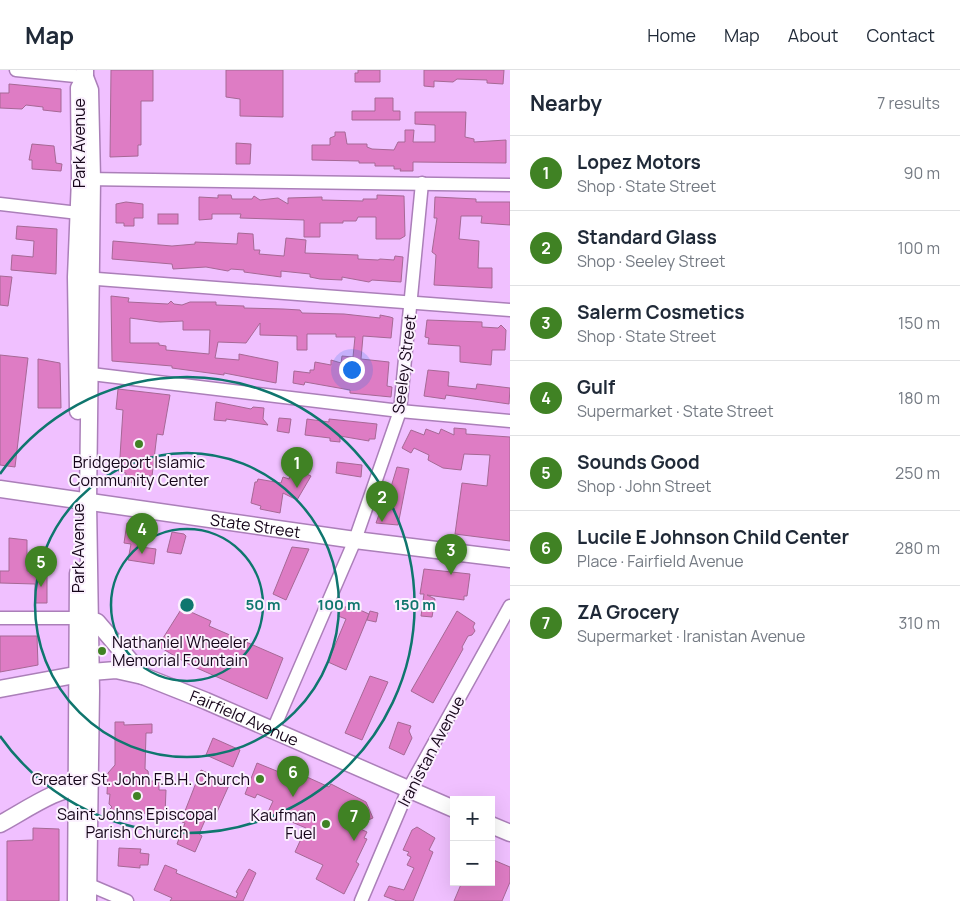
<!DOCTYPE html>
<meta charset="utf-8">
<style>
body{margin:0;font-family:Manrope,sans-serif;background:#f6f6f7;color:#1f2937}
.controls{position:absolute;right:15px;bottom:15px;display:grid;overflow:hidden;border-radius:0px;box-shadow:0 5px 20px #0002}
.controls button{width:45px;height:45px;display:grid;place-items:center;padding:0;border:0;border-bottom:1px solid #e0e1e3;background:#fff;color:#1f2937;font:25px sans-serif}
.you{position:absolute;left:351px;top:299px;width:18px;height:18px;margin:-12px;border:4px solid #fff;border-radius:50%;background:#1a73e8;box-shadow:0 0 0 8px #1a73e833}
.badge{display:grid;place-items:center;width:32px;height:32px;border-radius:50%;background:#408224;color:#fff;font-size:16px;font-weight:700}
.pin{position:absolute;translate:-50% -41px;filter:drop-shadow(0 1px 2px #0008)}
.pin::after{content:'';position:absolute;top:26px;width:18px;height:15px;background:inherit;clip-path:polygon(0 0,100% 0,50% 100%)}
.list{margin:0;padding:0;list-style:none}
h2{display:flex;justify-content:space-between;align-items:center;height:65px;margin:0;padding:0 20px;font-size:21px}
h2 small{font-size:16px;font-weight:400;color:#747a83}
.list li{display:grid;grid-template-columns:32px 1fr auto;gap:15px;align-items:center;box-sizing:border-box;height:75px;padding:0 20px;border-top:1px solid #e0e1e3}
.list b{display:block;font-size:19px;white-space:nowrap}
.list p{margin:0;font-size:16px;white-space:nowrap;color:#747a83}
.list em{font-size:16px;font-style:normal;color:#747a83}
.map{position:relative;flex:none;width:510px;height:831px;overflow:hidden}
header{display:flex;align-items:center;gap:30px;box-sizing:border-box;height:70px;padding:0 25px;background:#fff;border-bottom:1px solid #e0e1e3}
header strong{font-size:24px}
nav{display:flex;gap:28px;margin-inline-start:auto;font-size:18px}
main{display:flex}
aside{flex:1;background:#fff}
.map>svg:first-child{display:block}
</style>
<header>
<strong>Map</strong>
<nav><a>Home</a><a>Map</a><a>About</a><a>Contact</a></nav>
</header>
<main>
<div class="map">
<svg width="510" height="831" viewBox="0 0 510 831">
<rect width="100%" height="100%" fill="#f0c0ff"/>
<!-- building -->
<g fill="#de7cc4" stroke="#a66895" fill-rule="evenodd">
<path d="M111 0H153V31H141V75H138V86L110 87Z"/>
<path d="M226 0H283V47L240 46V29L226 27Z"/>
<path d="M358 0H380V12H355V3H358Z"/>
<path d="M424 0H504L503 14 487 13V10L457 9 453 12 434 11V17L424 16Z"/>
<path d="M9 14 61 19V42L43 40V37L26 35 22 39 0 38V23H9Z"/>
<path d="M375 28H393V41H400V50H352V41H375Z"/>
<path d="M415 42H466L465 67 474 69V72L506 70V93L413 92V101H400L401 99H394V96H375V93H359V91L312 90V75H330V68L335 66V62H345L347 74H367V77L372 79 394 80 398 72H405V60H414L413 72H435V55L415 54Z"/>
<path d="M236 73 251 74 250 94H236Z"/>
<path d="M32 74 54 76 56 93 62 94 61 101 32 99V90H29Z"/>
<path d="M218 125H231L232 129H252L254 126 260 130 278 128 288 134V128L322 127V130L363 131V129H377V125L404 126 405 166 400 169H376V147H358L356 151H343V153H320V167H304V150L240 148 241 144H212V149L199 150V127L218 128Z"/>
<path d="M435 127 476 129V132H510V155L481 153 482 146H461L459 169 479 171 478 198H492V218L434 215 436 185 432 182 437 148H434Z"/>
<path d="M126 132 143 134V148H134V156H124V153H116V134Z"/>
<rect x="158" y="144" width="20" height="10"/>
<path d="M17 156 57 159 56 204 11 200 12 185 33 187 34 171 16 169Z"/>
<path d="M238 163 253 164 254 180H260L259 184 284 186 286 168 306 170 305 183 358 185V189L378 190 380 189 394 190 395 186 403 187 401 212 372 210 369 212 342 207V210L320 209 310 207V204L281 201V207L244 202V200L231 199 228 201 206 197 173 199 172 194 112 189 113 171 172 176 195 174V172L237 174Z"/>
<path d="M0 206 12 207 8 236 0 235Z"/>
<path d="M111 226 129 228 128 232 168 234 171 231 174 234 182 235 190 232H216V235L244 236V238L283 239 300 240 302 243 344 244 380 248V245L390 247 393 248 391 268 363 266 361 289 389 292 387 316 392 317 391 327 350 323V320L305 312 304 315 293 313 294 301 310 303V300H314L315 292 331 295V290L341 293 342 286 353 287 355 267H336V264H307V280H297V266L260 265V253L246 273 218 272 215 288 239 290V284L278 292 276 313 224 303V305L172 298V296L112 291ZM130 248 160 252 183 251V260H210L209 284 166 280V276L159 275V273H130Z"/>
<path d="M427 250 482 252V257L498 258 501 255 506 260 505 280H492L491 295 460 292V276L428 274 429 268 425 267Z"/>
<path d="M0 285 28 288 15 397 0 395Z"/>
<path d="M38 289 60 293 61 338H38Z"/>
<path d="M428 300 449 302 448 316 476 319 477 314 510 318 509 334 446 325 445 329 424 326Z"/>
<path d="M118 319 170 325 163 365 157 364 152 406H147L146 414 125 412 126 403 119 402 123 340 116 339Z"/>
<path d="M216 332 251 339 253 337 264 338 263 349 268 355 226 349V351L214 350Z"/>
<path d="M279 348 291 349 289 363 277 361Z"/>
<path d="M307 349 329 352V349L377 354 375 369H369V371L340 366V372L330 371V368L305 365Z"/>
<path d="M454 358 466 359V364L510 367V471L455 464 462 413 487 416 490 385 464 384 461 400 443 398 428 390 429 385 414 378 411 383 402 378 411 360 424 365 426 359 439 364 441 359 454 365Z"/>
<path d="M337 392 362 395 361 407 336 403Z"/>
<path d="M397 397 409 399 398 455 376 453 381 439 384 440Z"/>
<path d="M293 398 311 406 297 430 283 423 280 443 260 439 261 436 251 433 255 412H257L258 409 281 413 283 407 289 409Z"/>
<path d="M127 453 144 455 141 477 156 479 154 494 128 490 131 474 124 473Z"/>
<path d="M172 462 184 464 186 466 181 484 167 482Z"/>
<path d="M9 468 27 470V501H47V533H35V514L0 513V501H9Z"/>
<path d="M292 477 309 479 286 530 273 524Z"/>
<path d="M424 499 470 504 467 526H464V530L427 525 435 529 432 547 421 546 424 524H420Z"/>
<path d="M342 537H353L369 544 370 541 378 543 376 552 367 550 369 544 346 600 328 592 346 549 338 546Z"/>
<path d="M182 538 211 551 209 556 283 588 267 629 190 595 158 576Z"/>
<path d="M457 541 475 553 473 557 475 561 472 565 468 566 462 577 463 579 433 633 411 621Z"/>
<path d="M0 566H37L38 595 0 602Z"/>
<path d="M370 606 388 612 362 670 345 663Z"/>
<path d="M115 652H124V655L152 654V663H146L145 699 148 701 149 711H159V720H166L165 744 107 742 112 737 109 734 110 724H107L108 703 115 695Z"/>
<path d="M398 652 411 656 409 661 412 668 404 685 389 678Z"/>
<path d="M213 668 240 680 233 697 206 685Z"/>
<path d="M257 693 284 704 287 698 329 717 331 714 366 732 373 748 354 756 367 762 364 768 367 769 356 792 359 794 344 824 316 809 323 795 295 782 306 758 268 742 273 731 257 724 255 728 245 724Z"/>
<path d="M201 700 230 713 217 742 210 739 199 764 202 766 195 782 177 774 185 753 182 752 185 741Z"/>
<path d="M417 757 435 768 429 780 433 782 413 831H397L384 826 389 816 404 820 414 798 407 795 411 787 407 785 409 782 403 780 412 760Z"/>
<path d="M33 758 59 759V831H7V771L33 770Z"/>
<path d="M119 778 141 779 140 783 149 784 148 795H140V798L118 796Z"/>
<path d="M491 789 510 797V812L502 831H454L462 812H491Z"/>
<path d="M165 795 177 800 176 803 236 828 238 823 236 822 249 799 256 803 243 831H170L172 828 154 820Z"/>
</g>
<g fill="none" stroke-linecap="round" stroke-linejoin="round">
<!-- minor casing -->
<g stroke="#ab7fb9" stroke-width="15">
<g id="minor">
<path d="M16 0 85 7"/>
<path d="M85 109 510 115"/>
<path d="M0 134 87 144"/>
<path d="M84 208 510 240"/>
<path d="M83 303 400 341 510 351"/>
<path d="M0 548H78"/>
<path d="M273 660 355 470 400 341 422 113"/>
<path d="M80 811 127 831"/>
<path d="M361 831 408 720 510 536"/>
</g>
</g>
<!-- major casing -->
<g stroke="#ab7fb9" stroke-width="19">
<g id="major">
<path d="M85 0V7L90 20 92 109 88 432 91 621 88 831"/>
<path d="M78 341 76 207 80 109 79 18 85 7"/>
<path id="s1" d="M0 419 355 470 510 489"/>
<path d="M83 548 97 552 143 606"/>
<path id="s2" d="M0 619 91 602 116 600 143 606 206 631 454 739"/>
<path d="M0 754C23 742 60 715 86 717"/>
<path d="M491 755 510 763"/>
<path d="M76 831 78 503"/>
</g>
</g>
<!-- minor -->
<use href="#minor" stroke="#fff" stroke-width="12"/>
<!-- major -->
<use href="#major" stroke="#fff" stroke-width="16"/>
</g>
<!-- distance rings -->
<g fill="none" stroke="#0f766e" stroke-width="2.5">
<circle cx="187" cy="535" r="76"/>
<circle cx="187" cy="535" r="152"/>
<path d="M0 404A228 228 0 1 1 0 666"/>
</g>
<!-- markers -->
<g fill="#408224" stroke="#fbf1fe" stroke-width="2">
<circle cx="139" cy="374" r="5"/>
<circle cx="102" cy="581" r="5"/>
<circle cx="260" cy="709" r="5"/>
<circle cx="137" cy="726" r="5"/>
<circle cx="326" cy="754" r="5"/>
</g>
<g text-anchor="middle" stroke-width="4" stroke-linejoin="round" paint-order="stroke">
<!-- street labels -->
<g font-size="16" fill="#140418" stroke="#fbf1fe">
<text transform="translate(79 73) rotate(-90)" y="6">Park Avenue</text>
<text transform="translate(404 294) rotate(-83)" y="6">Seeley Street</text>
<text dy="6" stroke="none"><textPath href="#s1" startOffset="258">State Street</textPath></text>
<text transform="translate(78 478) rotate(-90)" y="6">Park Avenue</text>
<text dy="6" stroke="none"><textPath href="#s2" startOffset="255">Fairfield Avenue</textPath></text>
<text transform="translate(431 681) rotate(-62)" y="6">Iranistan Avenue</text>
</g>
<!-- poi labels -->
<g font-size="16" fill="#140418" stroke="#fbf1fe">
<text x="139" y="398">Bridgeport Islamic<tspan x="139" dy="18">Community Center</tspan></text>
<text x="112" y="578" text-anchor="start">Nathaniel Wheeler<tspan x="112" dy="18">Memorial Fountain</tspan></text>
<text x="250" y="715" text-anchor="end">Greater St. John F.B.H. Church</text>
<text x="137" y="750">Saint Johns Episcopal<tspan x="137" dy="18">Parish Church</tspan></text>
<text x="316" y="751" text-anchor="end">Kaufman<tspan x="316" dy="18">Fuel</tspan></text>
</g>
</g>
<circle cx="187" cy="535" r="8" fill="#0f766e" stroke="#fbf1fe" stroke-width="2.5"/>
<g font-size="15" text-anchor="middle" font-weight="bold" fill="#0f766e" stroke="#fbf1fe" stroke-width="4" stroke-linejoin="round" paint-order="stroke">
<text x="263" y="540">50 m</text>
<text x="339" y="540">100 m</text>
<text x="415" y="540">150 m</text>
</g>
</svg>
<div class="controls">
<button>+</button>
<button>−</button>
</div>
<div class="you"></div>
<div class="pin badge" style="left:297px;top:418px">1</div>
<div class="pin badge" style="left:382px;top:452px">2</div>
<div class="pin badge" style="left:451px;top:505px">3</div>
<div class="pin badge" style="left:142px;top:484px">4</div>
<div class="pin badge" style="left:41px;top:517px">5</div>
<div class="pin badge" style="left:293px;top:727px">6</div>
<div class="pin badge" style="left:354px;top:771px">7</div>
</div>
<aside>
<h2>Nearby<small>7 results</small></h2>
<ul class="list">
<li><span class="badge">1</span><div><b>Lopez Motors</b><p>Shop · State Street</p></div><em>90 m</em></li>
<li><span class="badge">2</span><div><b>Standard Glass</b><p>Shop · Seeley Street</p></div><em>100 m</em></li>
<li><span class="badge">3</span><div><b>Salerm Cosmetics</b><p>Shop · State Street</p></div><em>150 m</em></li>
<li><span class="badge">4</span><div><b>Gulf</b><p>Supermarket · State Street</p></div><em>180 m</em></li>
<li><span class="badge">5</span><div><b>Sounds Good</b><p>Shop · John Street</p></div><em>250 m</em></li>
<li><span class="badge">6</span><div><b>Lucile E Johnson Child Center</b><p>Place · Fairfield Avenue</p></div><em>280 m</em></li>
<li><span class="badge">7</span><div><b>ZA Grocery</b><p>Supermarket · Iranistan Avenue</p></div><em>310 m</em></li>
</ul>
</aside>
</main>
